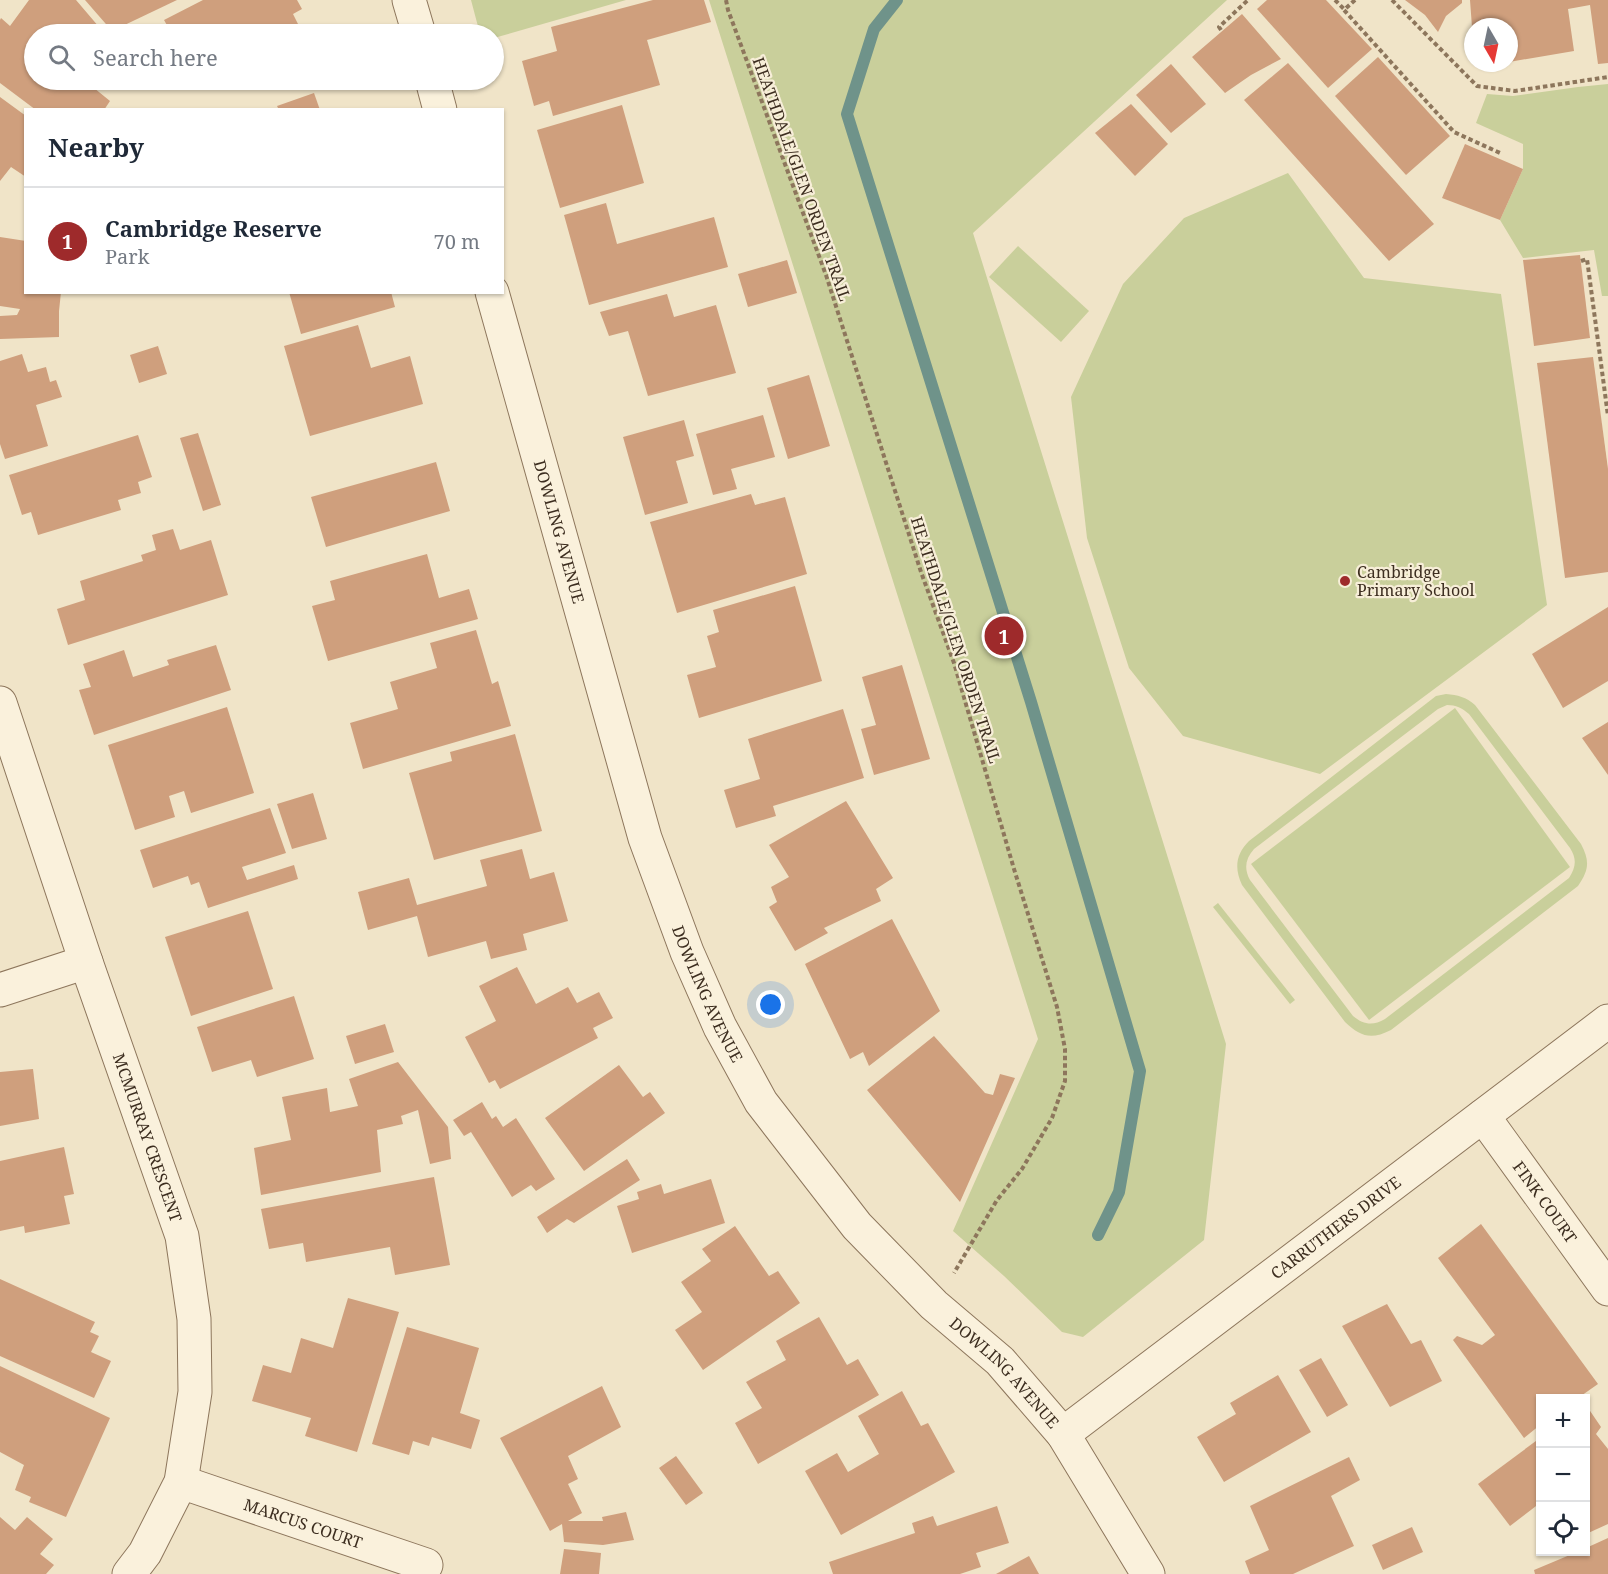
<!DOCTYPE html>
<meta charset="utf-8">
<style>
body{margin:0;font-family:"Noto Serif",serif;background:#f6f6f7;color:#1f2937}
.controls{position:absolute;right:18px;bottom:18px;display:grid;overflow:hidden;border-radius:0px;box-shadow:0 2px 4px #0004}
.controls button{width:54px;height:54px;display:grid;place-items:center;padding:0;border:0;border-bottom:2px solid #e0e1e3;background:#fff;color:#1f2937;font:30px sans-serif}
.compass{position:absolute;left:1464px;top:18px;width:54px;height:54px;border-radius:50%;background:#fff;box-shadow:0 2px 4px #0004;rotate:171deg}
.you{position:absolute;left:771px;top:1005px;width:21px;height:21px;margin:-15px;border:4px solid #fff;border-radius:50%;background:#1a73e8;box-shadow:0 0 0 9px #1a73e833}
.badge{display:grid;place-items:center;width:39px;height:39px;border-radius:50%;background:#9e2a2b;color:#fff;font-size:20px;font-weight:700}
.pin{position:absolute;translate:-50% -50%;border:3px solid #fff;box-shadow:0 2px 6px #0006}
.list{margin:0;padding:0;list-style:none}
h2{display:flex;justify-content:space-between;align-items:center;height:78px;margin:0;padding:0 24px;font-size:26px}
h2 small{font-size:20px;font-weight:400;color:#747a83}
.list li{display:grid;grid-template-columns:39px 1fr auto;gap:18px;align-items:center;box-sizing:border-box;height:108px;padding:0 24px;border-top:2px solid #e0e1e3}
.list b{display:block;font-size:22px;white-space:nowrap}
.list p{margin:0;font-size:20px;white-space:nowrap;color:#747a83}
.list em{font-size:20px;font-style:normal;color:#747a83}
.icon{flex:none;width:33px;height:33px;fill:none;stroke:currentColor;stroke-width:2;stroke-linecap:round;stroke-linejoin:round}
.map{position:relative;flex:none;width:1608px;height:1574px;overflow:hidden}
.search{position:absolute;background:#fff;box-shadow:0 2px 4px #0004;left:24px;top:24px;width:480px;height:66px;display:flex;align-items:center;gap:15px;box-sizing:border-box;padding:0 21px;border-radius:33px;color:#747a83;font-size:22px}
.panel{position:absolute;background:#fff;box-shadow:0 2px 4px #0004;left:24px;top:108px;width:480px;height:186px;border-radius:0px}
.map>svg:first-child{display:block}
</style>
<div class="map">
<svg width="1608" height="1574" viewBox="0 0 1608 1574">
<rect width="100%" height="100%" fill="#f0e4c8"/>
<!-- green -->
<g fill="#c9cf9b" fill-rule="evenodd">
<path d="M471 0H626L494 38V34H480Z"/>
<path d="M709 0H1227L973 233 1226 1044 1204 1240 1083 1337 1062 1332 1004 1276 953 1231 1038 1039Z"/>
<path d="M1608 84V296H1602L1594 250 1523 258 1500 220 1523 169V144L1476 123 1487 94 1513 96 1578 87Z"/>
<path d="M1288 173 1364 278 1501 294 1547 605 1320 774 1183 736 1129 668 1087 538 1071 397 1123 284 1184 218Z"/>
<path d="M1018 246 1089 311 1061 342 989 277Z"/>
<path d="M1446 694C1458 695 1466 697 1475 705L1581 844C1590 861 1589 870 1578 886L1391 1030C1371 1040 1361 1037 1345 1022L1242 885C1234 868 1236 854 1249 841L1436 696ZM1447 705C1456 705 1462 708 1469 714L1570 848C1577 859 1576 867 1569 878L1385 1019C1373 1026 1364 1025 1353 1016L1250 880C1244 869 1245 859 1254 849L1438 709Z"/>
<path d="M1455 708 1570 867 1369 1020 1251 864Z"/>
<path d="M1218 903 1295 1000 1290 1004 1213 907Z"/>
</g>
<g fill="none" stroke-linecap="round" stroke-linejoin="round">
<!-- stream -->
<path stroke="#6f938a" stroke-width="12" d="M897 0 874 29 847 114 1031 702 1140 1071 1119 1192 1098 1235"/>
</g>
<!-- building -->
<g fill="#cf9f7d">
<path d="M29 0H76L105 34H34V80H100L94 88 110 101 104 110H36L0 83V20L1 18 10 26Z"/>
<path d="M85 0H177L112 31Z"/>
<path d="M203 0H297L302 9 293 14 303 34H172L164 20Z"/>
<path d="M653 0H704L711 22 647 40 660 85 553 116 549 101 534 106 522 61 557 51 551 27Z"/>
<path d="M1267 0H1326L1372 49 1328 88 1257 9Z"/>
<path d="M1405 0H1462V3L1446 16 1438 32 1425 15Z"/>
<path d="M1470 0H1608V63L1598 64 1590 5 1568 9 1574 51 1509 62V27H1472Z"/>
<path d="M1242 14 1281 59 1251 75 1225 93 1192 57Z"/>
<path d="M1378 57 1450 136 1406 175 1335 96Z"/>
<path d="M1288 63 1434 224 1389 261 1244 100Z"/>
<path d="M1171 64 1206 104 1171 133 1136 95Z"/>
<path d="M273 80H299L278 90Z"/>
<path d="M314 93 320 110H279L277 106Z"/>
<path d="M0 97 26 116V177L11 167 0 181Z"/>
<path d="M1131 104 1168 144 1135 176 1095 133Z"/>
<path d="M622 105 644 183 560 208 537 130Z"/>
<path d="M1465 144 1523 169 1500 220 1442 198Z"/>
<path d="M606 203 617 244 714 217 728 267 589 305 564 215Z"/>
<path d="M0 237 26 241V292H61L59 311V337L0 339V316L17 315 20 309 0 306Z"/>
<path d="M1580 255 1590 338 1534 346 1523 260Z"/>
<path d="M787 260 797 293 748 307 738 274Z"/>
<path d="M289 292H391L395 307 301 334Z"/>
<path d="M667 294 674 317 716 305 736 373 648 396 628 331 609 336 600 312Z"/>
<path d="M358 325 371 368 410 356 423 404 310 436 284 346Z"/>
<path d="M158 346 167 374 139 383 130 355Z"/>
<path d="M22 354 28 372 46 367 50 382 56 380 62 397 36 405 48 446 5 459 0 444V361Z"/>
<path d="M1593 357 1608 469V572L1565 578 1537 363Z"/>
<path d="M809 375 830 446 788 459 767 388Z"/>
<path d="M763 415 775 457 731 469 737 489 713 495 696 434Z"/>
<path d="M684 420 694 456 676 461 688 503 645 515 623 437Z"/>
<path d="M198 433 221 505 203 511 180 438Z"/>
<path d="M138 435 152 477 138 482 141 493 118 500 121 510 38 535 31 512 22 515 9 475Z"/>
<path d="M436 462 450 511 326 547 311 497Z"/>
<path d="M751 494 755 505 785 497 807 574 677 613 650 522Z"/>
<path d="M173 529 180 550 211 540 228 595 68 645 57 609 85 600 80 581 143 561 141 555 156 550 152 535Z"/>
<path d="M427 554 439 598 469 589 478 619 328 661 312 606 335 600 330 581Z"/>
<path d="M795 586 822 681 699 718 687 675 716 667 707 636 719 632 713 610Z"/>
<path d="M1608 607V681L1563 708 1532 654Z"/>
<path d="M476 630 492 684 498 681 511 726 363 769 350 723 398 709 390 682 437 668 430 643Z"/>
<path d="M216 645 231 690 94 735 79 690 91 687 83 664 124 650 133 677 169 665 167 660Z"/>
<path d="M902 665 930 759 874 775 861 729 876 725 862 677Z"/>
<path d="M227 707 254 793 191 813 184 791 169 796 175 817 135 830 108 745Z"/>
<path d="M843 709 864 778 773 806 776 816 736 828 724 790 760 779 748 739Z"/>
<path d="M1608 722V775L1582 738Z"/>
<path d="M515 734 542 831 434 860 409 773 452 761 450 752Z"/>
<path d="M313 793 327 839 292 849 277 804Z"/>
<path d="M846 801 893 878 876 889 881 901 824 928 828 933 795 951 769 907 777 902 771 887 789 877 769 845Z"/>
<path d="M270 808 286 853 242 867 247 880 294 865 298 879 208 908 199 882 191 885 188 876 153 888 140 850Z"/>
<path d="M522 849 530 879 554 872 568 921 523 934 527 950 491 959 486 941 428 957 417 916 368 930 358 892 409 878 417 905 487 886 480 860Z"/>
<path d="M248 911 273 989 191 1016 165 937Z"/>
<path d="M892 919 940 1011 869 1066 863 1052 850 1059 805 964Z"/>
<path d="M517 967 536 1004 568 987 577 1003 599 992 613 1018 593 1028 598 1038 500 1089 495 1080 489 1083 465 1037 496 1021 479 986Z"/>
<path d="M294 996 314 1059 257 1077 251 1060 212 1072 197 1027Z"/>
<path d="M385 1024 394 1052 355 1064 346 1036Z"/>
<path d="M934 1036 985 1093 993 1095 1000 1074 1015 1078 960 1202 867 1090Z"/>
<path d="M398 1062 448 1127 451 1159 430 1164 418 1110 401 1116 403 1124 377 1130 381 1172 261 1195 254 1148 291 1140 282 1097 327 1088 330 1112 358 1106 349 1079Z"/>
<path d="M619 1065 643 1097 650 1092 665 1113 584 1171 545 1118Z"/>
<path d="M33 1069 39 1119 0 1126V1072Z"/>
<path d="M482 1102 492 1119 496 1116 503 1127 516 1118 555 1179 536 1191 531 1185 512 1197 471 1132 464 1136 453 1120Z"/>
<path d="M64 1147 74 1194 64 1196 70 1224 25 1233 24 1226 0 1231V1161Z"/>
<path d="M627 1159 640 1180 574 1223 567 1219 547 1233 537 1217Z"/>
<path d="M434 1177 450 1265 395 1275 390 1247 306 1262 303 1243 269 1249 261 1209Z"/>
<path d="M711 1179 725 1223 632 1253 617 1206 639 1199 637 1192 661 1184 664 1194Z"/>
<path d="M1481 1224 1598 1384 1578 1398H1540V1425L1524 1438 1453 1340 1457 1336 1482 1345 1495 1335 1438 1258Z"/>
<path d="M735 1226 769 1276 778 1271 800 1303 703 1370 675 1330 702 1312 681 1282 711 1261 702 1249Z"/>
<path d="M0 1279 95 1322 90 1332 99 1336 91 1352 111 1361 94 1398 0 1356Z"/>
<path d="M348 1298 399 1312 357 1452 305 1436 311 1418 252 1401 263 1365 291 1373 301 1338 333 1348Z"/>
<path d="M1387 1304 1411 1344 1421 1340 1442 1381 1390 1407 1342 1326Z"/>
<path d="M819 1317 847 1365 858 1359 879 1395 758 1464 735 1423 762 1408 746 1382 786 1360 776 1341Z"/>
<path d="M407 1327 479 1348 460 1413 480 1420 471 1449 432 1437 429 1446 413 1441 409 1455 372 1444Z"/>
<path d="M1321 1358 1348 1405 1327 1417 1299 1370Z"/>
<path d="M0 1366 110 1418 66 1517 29 1502 31 1497 15 1490 24 1465 0 1452Z"/>
<path d="M1278 1375 1311 1432 1224 1482 1197 1437 1236 1414 1230 1403Z"/>
<path d="M602 1386 621 1427 568 1456 578 1479 568 1484 582 1513 568 1521H603L602 1517 626 1512 634 1540 603 1545 564 1542 562 1524 550 1531 500 1438Z"/>
<path d="M902 1391 921 1426 928 1423 955 1472 841 1535 805 1471 837 1453 848 1472 879 1454 858 1416Z"/>
<path d="M1586 1405 1601 1427 1596 1434 1608 1449V1524L1586 1534Z"/>
<path d="M1540 1438V1503L1510 1526 1478 1484Z"/>
<path d="M676 1456 703 1493 686 1505 659 1468Z"/>
<path d="M1349 1457 1360 1480 1331 1496 1354 1546 1293 1574H1250L1245 1561 1269 1550 1250 1506Z"/>
<path d="M997 1506 1009 1543 976 1553 981 1567 960 1574H833L829 1562 915 1533 912 1523 933 1516 937 1526Z"/>
<path d="M0 1517 15 1530 27 1517 53 1539 40 1554 54 1565 46 1574H0Z"/>
<path d="M1412 1527 1423 1552 1383 1570 1372 1545Z"/>
<path d="M1608 1538V1574H1535L1534 1570 1577 1552H1586V1548Z"/>
<path d="M564 1549 601 1553 599 1574H560Z"/>
<path d="M1029 1556 1039 1574H996Z"/>
</g>
<g fill="none" stroke-linecap="round" stroke-linejoin="round">
<!-- street casing -->
<g stroke="#8d765c" stroke-width="35">
<g id="street">
<path d="M409 0 419 34"/>
<path d="M432 80 440 110"/>
<path id="s1" d="M492 292 645 838 687 952 720 1027 761 1102 857 1226 934 1305 1000 1361 1063 1434 1148 1574"/>
<path id="s2" d="M0 703 86 962 182 1236 194 1319 195 1392 181 1482 145 1553 129 1574"/>
<path d="M0 990 86 962"/>
<path id="s3" d="M1483 1116 1608 1289"/>
<path id="s4" d="M1063 1434 1608 1021"/>
<path id="s5" d="M181 1482 426 1565"/>
</g>
</g>
<!-- path -->
<g stroke="#8d765c" stroke-width="4" stroke-dasharray="4.5 3" stroke-linecap="butt">
<path d="M726 0 728 10 826 275 921 572 954 663 1014 869 1057 1007 1065 1049V1081L1052 1118 1022 1169 997 1200 954 1273"/>
<path d="M1335 0 1345 10"/>
<path d="M1355 0 1344 10 1454 132 1500 153"/>
<path d="M1392 0 1477 86 1515 91 1608 77"/>
<path d="M1221 30 1219 27 1248 0"/>
<path d="M1581 261 1587 259 1608 416"/>
</g>
<!-- street -->
<use href="#street" stroke="#faf1dc" stroke-width="33"/>
</g>
<!-- markers -->
<circle fill="#9e2a2b" stroke="#f7eed8" stroke-width="2" cx="1345" cy="581" r="6"/>
<g text-anchor="middle" stroke-width="4.5" stroke-linejoin="round" paint-order="stroke">
<!-- street labels -->
<g font-size="16" fill="#3d2e20" stroke="#f7eed8">
<text transform="translate(802 179) rotate(70)" y="6">HEATHDALE/GLEN ORDEN TRAIL</text>
<text dy="6" stroke="none"><textPath href="#s1" startOffset="249">DOWLING AVENUE</textPath></text>
<text transform="translate(956 640) rotate(72)" y="6">HEATHDALE/GLEN ORDEN TRAIL</text>
<text dy="6" stroke="none"><textPath href="#s1" startOffset="735">DOWLING AVENUE</textPath></text>
<text dy="6" stroke="none"><textPath href="#s2" startOffset="459">MCMURRAY CRESCENT</textPath></text>
<text dy="6" stroke="none"><textPath href="#s3" startOffset="106">FINK COURT</textPath></text>
<text dy="6" stroke="none"><textPath href="#s4" startOffset="342">CARRUTHERS DRIVE</textPath></text>
<text dy="6" stroke="none"><textPath href="#s1" startOffset="1221">DOWLING AVENUE</textPath></text>
<text dy="6" stroke="none"><textPath href="#s5" startOffset="129">MARCUS COURT</textPath></text>
</g>
<!-- poi labels -->
<g font-size="16" fill="#3d2e20" stroke="#f7eed8" text-anchor="start">
<text x="1357" y="578">Cambridge<tspan x="1357" dy="18">Primary School</tspan></text>
</g>
</g>
</svg>
<div class="controls">
<button>+</button>
<button>−</button>
<button><svg class="icon" aria-label="locate" viewBox="0 0 24 24"><circle cx="12" cy="12" r="6"/><path d="M12 2v4M12 18v4M2 12h4M18 12h4"/></svg></button>
</div>
<svg class="compass" viewBox="-18 -18 36 36"><path d="M0-13l5 13h-10z" fill="#e53935"/><path d="M0 13l5-13h-10z" fill="#747a83"/></svg>
<div class="you"></div>
<div class="pin badge" style="left:1004px;top:636px">1</div>
<div class="search"><svg class="icon" aria-label="search" viewBox="0 0 24 24"><circle cx="10" cy="10" r="6"/><path d="M15 15l6 6"/></svg>Search here</div>
<section class="panel">
<h2>Nearby<small></small></h2>
<ul class="list">
<li><span class="badge">1</span><div><b>Cambridge Reserve</b><p>Park</p></div><em>70 m</em></li>
</ul>
</section>
</div>
